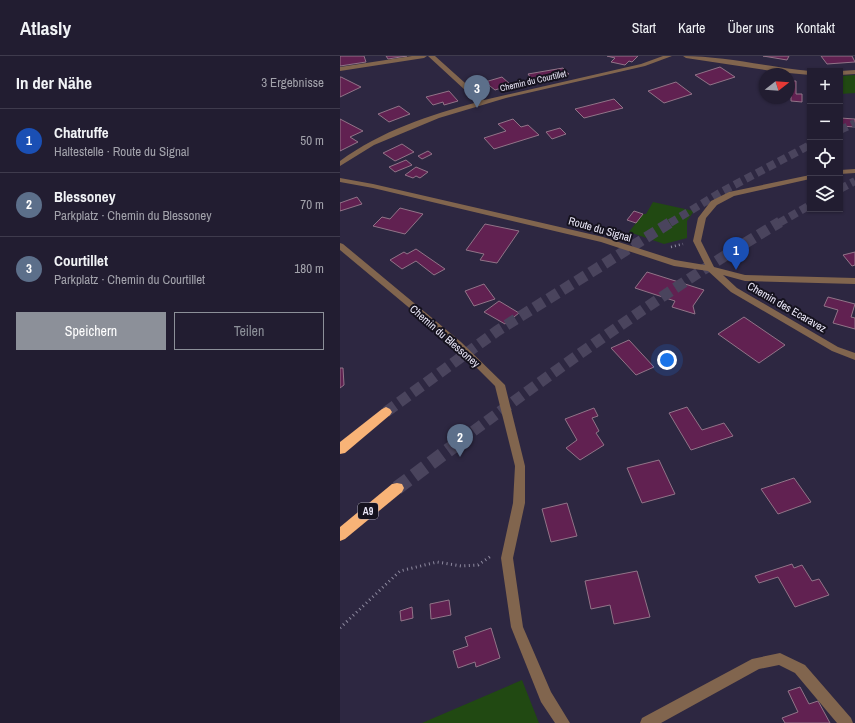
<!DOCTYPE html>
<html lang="de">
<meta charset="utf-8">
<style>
body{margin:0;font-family:"Archivo Narrow",sans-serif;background:#2e2a3d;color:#f1f3f6}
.controls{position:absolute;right:12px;top:12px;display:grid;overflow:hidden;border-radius:0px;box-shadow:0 1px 3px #0004}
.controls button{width:36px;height:36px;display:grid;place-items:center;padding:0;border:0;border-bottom:1px solid #3f3b4d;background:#221d31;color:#f1f3f6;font:20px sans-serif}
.compass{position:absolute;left:419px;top:12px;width:36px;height:36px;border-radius:50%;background:#221d31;box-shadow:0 1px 3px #0004;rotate:73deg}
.you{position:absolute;left:327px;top:304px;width:14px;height:14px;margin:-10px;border:3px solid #fff;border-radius:50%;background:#1a73e8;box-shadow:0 0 0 6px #1a73e833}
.badge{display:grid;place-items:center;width:26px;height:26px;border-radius:50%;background:#8c9099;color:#fff;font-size:13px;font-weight:700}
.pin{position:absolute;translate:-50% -33px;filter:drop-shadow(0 1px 2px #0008)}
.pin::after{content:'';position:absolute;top:21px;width:14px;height:12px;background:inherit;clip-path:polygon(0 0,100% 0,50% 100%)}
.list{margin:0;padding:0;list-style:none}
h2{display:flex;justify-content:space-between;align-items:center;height:52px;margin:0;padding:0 16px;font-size:17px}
h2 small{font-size:13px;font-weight:400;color:#a2a2ab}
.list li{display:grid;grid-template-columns:26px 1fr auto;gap:12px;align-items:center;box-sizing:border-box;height:64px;padding:0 16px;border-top:1px solid #3f3b4d}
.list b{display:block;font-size:15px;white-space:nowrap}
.list p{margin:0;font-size:13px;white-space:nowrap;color:#a2a2ab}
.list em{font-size:13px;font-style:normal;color:#a2a2ab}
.actions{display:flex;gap:8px;padding:12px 16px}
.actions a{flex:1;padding:9px 0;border:1px solid #8c9099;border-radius:0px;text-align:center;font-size:14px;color:#8c9099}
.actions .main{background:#8c9099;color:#fff}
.icon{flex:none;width:22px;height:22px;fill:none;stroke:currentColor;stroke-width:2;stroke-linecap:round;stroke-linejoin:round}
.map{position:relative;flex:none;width:515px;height:667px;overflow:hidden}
header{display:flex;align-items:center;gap:24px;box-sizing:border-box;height:56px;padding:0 20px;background:#221d31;border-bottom:1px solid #3f3b4d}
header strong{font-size:19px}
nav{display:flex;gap:22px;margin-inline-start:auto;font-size:14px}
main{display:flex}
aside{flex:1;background:#221d31}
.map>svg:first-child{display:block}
</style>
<header>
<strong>Atlasly</strong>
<nav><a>Start</a><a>Karte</a><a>Über uns</a><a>Kontakt</a></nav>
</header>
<main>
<aside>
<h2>In der Nähe<small>3 Ergebnisse</small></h2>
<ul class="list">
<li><span class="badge" style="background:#1a4fb4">1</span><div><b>Chatruffe</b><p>Haltestelle · Route du Signal</p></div><em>50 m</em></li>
<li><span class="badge" style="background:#5c6f8a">2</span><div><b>Blessoney</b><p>Parkplatz · Chemin du Blessoney</p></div><em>70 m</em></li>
<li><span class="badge" style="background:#5c6f8a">3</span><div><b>Courtillet</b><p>Parkplatz · Chemin du Courtillet</p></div><em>180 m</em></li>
</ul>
<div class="actions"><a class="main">Speichern</a><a>Teilen</a></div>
</aside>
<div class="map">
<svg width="515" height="667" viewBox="0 0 515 667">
<rect width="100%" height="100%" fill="#2d2741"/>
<!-- green -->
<g fill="#214912">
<path d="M515 19V37L500 38V20Z"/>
<path d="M313 146 354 155 347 165V182L324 188 289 176 303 158H306Z"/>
<path d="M182 624 199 667H82Z"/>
</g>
<!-- building -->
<g fill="#612151" stroke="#917488">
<path d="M0 0H24L26 6 0 10Z"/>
<path d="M46 0H67L48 3Z"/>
<path d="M267 0H298L292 6 289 5 285 9 271 6 275 2Z"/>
<path d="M423 0H449L447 4Z"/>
<path d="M481 0H512L515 6 487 8Z"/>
<path d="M380 11 395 21 370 29 355 19Z"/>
<path d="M223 12 229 18 193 25 188 18Z"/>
<path d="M0 21H1L21 31 0 41Z"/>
<path d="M162 21 171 29 155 34 145 26Z"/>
<path d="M449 25H456V38H462V46L451 45V39L449 38Z"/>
<path d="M336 26 352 38 324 47 308 35Z"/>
<path d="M109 35 118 45 104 49 103 46 93 49 86 41Z"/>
<path d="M274 43 283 52 244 62 235 53Z"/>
<path d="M59 50 70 58 49 66 38 58Z"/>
<path d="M500 62 515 63V71L501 70 500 73Z"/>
<path d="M0 63 23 75 10 81 18 86 0 95Z"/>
<path d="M173 63 181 71 188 69 199 79 154 93 144 82 166 75 158 68Z"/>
<path d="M220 72 226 78 212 83 206 76Z"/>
<path d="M62 88 74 96 55 105 43 97Z"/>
<path d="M88 95 92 98 82 103 78 100Z"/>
<path d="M66 104 72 109 55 116 49 111Z"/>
<path d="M76 111 88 116 80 122 76 120 73 122 65 119Z"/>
<path d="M17 141 22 148 0 155V147Z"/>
<path d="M60 152 83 158 65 178 33 170 42 161 50 163Z"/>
<path d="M294 155 303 158 296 167 287 164Z"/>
<path d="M145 168 179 175 157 207 140 204 144 198 126 194Z"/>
<path d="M76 193 105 213 94 219 76 205 62 213 50 204 64 196 67 198Z"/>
<path d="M515 196V209L512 210 503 199Z"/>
<path d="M307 216 364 234 353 250 355 258 332 251 335 245 295 232Z"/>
<path d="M144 228 155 243 134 250 125 235Z"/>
<path d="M488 241 515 248 511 261 515 262V273L493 267 498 254 484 250Z"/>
<path d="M159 245 179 257 165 268 144 256Z"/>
<path d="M404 261 445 289 419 307 378 278Z"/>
<path d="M289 284 314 311 296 319 271 292Z"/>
<path d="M0 312H3L4 329 0 332Z"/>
<path d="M347 351 362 374 384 367 393 380 351 394 329 357Z"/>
<path d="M254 352 258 360 252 362 259 375 256 377 264 389 240 404 226 392 237 384 225 363Z"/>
<path d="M319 404 335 438 302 447 287 412Z"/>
<path d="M454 422 471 446 438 458 421 433Z"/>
<path d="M227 447 237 480 211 486 202 453Z"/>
<path d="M452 508 454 512 462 509 472 525 479 523 489 539 455 551 438 521 419 527 415 520Z"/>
<path d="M297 515 310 561 274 568 270 549 251 553 245 525Z"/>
<path d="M109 544 111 559 91 563 90 548Z"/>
<path d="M72 551 73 562 61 565 60 555Z"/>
<path d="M151 572 160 602 136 611 135 606 118 612 113 595 128 590 125 581Z"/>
<path d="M460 631 469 648 478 645 490 667H445L442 662 458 656 448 635Z"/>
</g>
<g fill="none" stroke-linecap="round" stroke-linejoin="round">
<!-- highway-tunnel-far2 -->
<g stroke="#4a445d" stroke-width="8" stroke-dasharray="8 4.5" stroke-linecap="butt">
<path d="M500 74 515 67"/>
<path d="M500 133 515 125"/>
<path d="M330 167 383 135 470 89"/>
<path d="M439 167 470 149"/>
</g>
<!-- highway-tunnel-far1 -->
<g stroke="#4a445d" stroke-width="11" stroke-dasharray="11 5.5" stroke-linecap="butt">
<path d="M46 356 157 275 331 166"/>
<path d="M120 385C224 308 329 232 440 166"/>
</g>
<!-- highway-tunnel -->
<path stroke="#4a445d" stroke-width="14" stroke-dasharray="14 7" stroke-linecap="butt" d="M57 432 122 384"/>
<!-- path-far1 -->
<path stroke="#8f8ba0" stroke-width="2.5" stroke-dasharray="1 3" stroke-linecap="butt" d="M331 191 343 188"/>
<!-- path -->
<path stroke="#8f8ba0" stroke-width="3" stroke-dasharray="1 3.5" stroke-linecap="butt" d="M0 572 60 515 97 506 121 510 138 509 151 500"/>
<!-- minor -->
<g fill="#81654e" fill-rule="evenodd">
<path d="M72 0H87L84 2 0 15V11Z"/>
<path d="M88 0H95L144 44 301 8 323 0H332L305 10 166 42 99 62 34 89 0 110V105C41 75 89 59 138 46Z"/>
<path d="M343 0C384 0 428 11 470 15V19L438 16 346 2Z"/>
<path d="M515 14V18L500 19V15Z"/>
<path d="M515 113V117L500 118V114Z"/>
<path d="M470 119V123L394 140 377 149 366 162 361 185 374 211 405 219 515 222V228L405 225 383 219 397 232 498 291 515 297V304L492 295 391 236 368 215 334 210 261 186 33 132 0 126V122L33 128 263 181 335 204 365 209 353 185 358 162 371 145 389 136Z"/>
<path d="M0 187 3 188 121 286 165 329 185 410V447L173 502 183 571 211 636 230 667H215L201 646 171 571 161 502 173 447 175 410 155 330 115 290 0 194Z"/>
<path d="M440 597 465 609 511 662 513 667H497L455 617 439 609 419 613 321 667H300L302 662 412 603Z"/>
</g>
<!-- highway -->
<g fill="#f8b377" fill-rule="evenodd">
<path d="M46 351 50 353 52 356 50 359 5 397 0 398V386L42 353Z"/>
<path d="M57 427 62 428 64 432 62 436 5 483 0 485V471L52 428Z"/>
</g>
</g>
<g text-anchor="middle" stroke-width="4" stroke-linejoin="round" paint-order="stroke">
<!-- far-street labels -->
<g font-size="9" fill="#ebe8f9" stroke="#15121e">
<text transform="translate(193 25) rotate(-13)" y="3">Chemin du Courtillet</text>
</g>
<!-- shield labels -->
<rect fill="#15121e" stroke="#aba8b7" stroke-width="1" x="18" y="447" width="20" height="16" rx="3"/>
<g font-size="10" font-weight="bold" fill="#ebe8f9">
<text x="28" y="459">A9</text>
</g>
<!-- street labels -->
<g font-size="11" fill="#ebe8f9" stroke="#15121e">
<text transform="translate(260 173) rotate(16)" y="4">Route du Signal</text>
<text transform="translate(447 251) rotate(30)" y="4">Chemin des Ecaravez</text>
<text transform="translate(105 280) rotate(41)" y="4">Chemin du Blessoney</text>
</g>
</g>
</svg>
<div class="controls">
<button>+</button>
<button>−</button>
<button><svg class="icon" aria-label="locate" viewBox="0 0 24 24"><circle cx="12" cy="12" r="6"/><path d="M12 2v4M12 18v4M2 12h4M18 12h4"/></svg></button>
<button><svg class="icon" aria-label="layers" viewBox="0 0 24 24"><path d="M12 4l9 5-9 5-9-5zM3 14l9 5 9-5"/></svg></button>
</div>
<svg class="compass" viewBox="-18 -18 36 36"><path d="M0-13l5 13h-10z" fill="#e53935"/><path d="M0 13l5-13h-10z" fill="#a2a2ab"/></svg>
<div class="you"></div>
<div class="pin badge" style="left:396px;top:214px;background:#1a4fb4">1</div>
<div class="pin badge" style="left:120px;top:401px;background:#5c6f8a">2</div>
<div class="pin badge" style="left:137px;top:52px;background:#5c6f8a">3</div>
</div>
</main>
